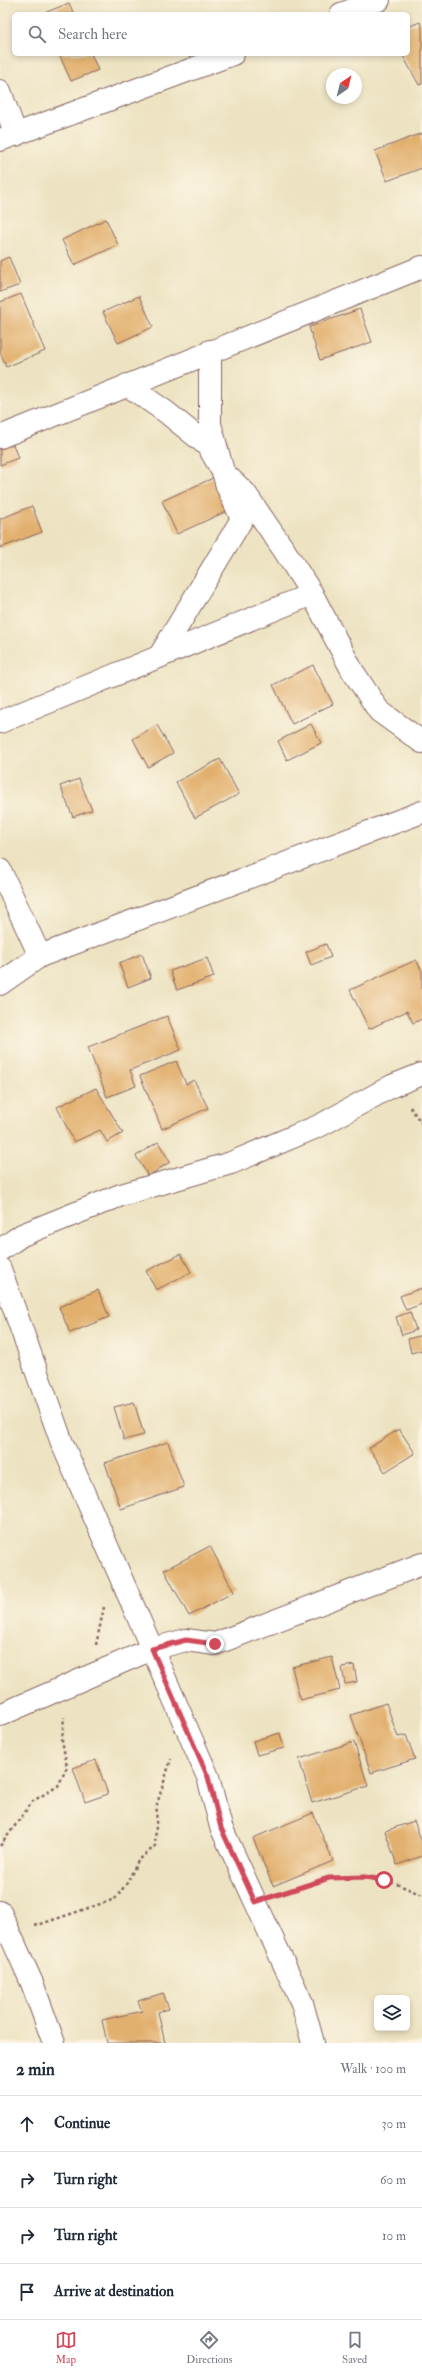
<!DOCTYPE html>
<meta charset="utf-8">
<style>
body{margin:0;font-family:"IM FELL Double Pica",serif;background:#f6f6f7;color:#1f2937}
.controls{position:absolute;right:12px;bottom:12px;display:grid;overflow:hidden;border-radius:6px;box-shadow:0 2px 6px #0003}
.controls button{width:36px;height:36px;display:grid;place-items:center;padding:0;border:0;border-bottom:1px solid #e0e1e3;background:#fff;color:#1f2937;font:20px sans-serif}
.compass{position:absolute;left:326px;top:68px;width:36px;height:36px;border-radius:50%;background:#fff;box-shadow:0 2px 6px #0003;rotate:35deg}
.stop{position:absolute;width:12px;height:12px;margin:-9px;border:3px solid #d1495b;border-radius:50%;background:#fff}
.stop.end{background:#d1495b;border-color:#fff;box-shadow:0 1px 4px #0008}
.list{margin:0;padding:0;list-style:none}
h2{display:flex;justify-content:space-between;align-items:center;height:52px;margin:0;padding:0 16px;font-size:17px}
h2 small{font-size:13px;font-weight:400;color:#747a83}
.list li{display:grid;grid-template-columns:26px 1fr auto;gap:12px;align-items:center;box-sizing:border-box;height:56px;padding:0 16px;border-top:1px solid #e0e1e3}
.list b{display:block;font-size:15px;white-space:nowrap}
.list em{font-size:13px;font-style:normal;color:#747a83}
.icon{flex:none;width:22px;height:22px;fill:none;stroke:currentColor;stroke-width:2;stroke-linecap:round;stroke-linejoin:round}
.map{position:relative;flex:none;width:422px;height:2043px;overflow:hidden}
.search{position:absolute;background:#fff;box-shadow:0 2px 6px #0003;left:12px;right:12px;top:12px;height:44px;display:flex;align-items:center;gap:10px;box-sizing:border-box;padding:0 14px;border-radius:6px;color:#747a83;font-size:15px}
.sheet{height:276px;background:#fff}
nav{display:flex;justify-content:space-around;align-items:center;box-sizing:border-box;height:56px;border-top:1px solid #e0e1e3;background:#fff;font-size:11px;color:#747a83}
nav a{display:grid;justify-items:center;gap:2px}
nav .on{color:#d1495b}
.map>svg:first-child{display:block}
</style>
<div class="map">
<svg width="422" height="2043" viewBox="0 0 422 2043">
<rect width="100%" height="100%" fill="#fcf5e5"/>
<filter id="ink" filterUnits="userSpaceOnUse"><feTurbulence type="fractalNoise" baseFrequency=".025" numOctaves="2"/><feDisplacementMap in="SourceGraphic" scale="8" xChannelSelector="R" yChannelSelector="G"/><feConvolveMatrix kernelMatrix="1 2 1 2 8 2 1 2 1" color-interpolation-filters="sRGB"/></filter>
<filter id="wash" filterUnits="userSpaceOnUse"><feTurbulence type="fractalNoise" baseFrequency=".012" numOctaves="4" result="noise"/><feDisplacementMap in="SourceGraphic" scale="16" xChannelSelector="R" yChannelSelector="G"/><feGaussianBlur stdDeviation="0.9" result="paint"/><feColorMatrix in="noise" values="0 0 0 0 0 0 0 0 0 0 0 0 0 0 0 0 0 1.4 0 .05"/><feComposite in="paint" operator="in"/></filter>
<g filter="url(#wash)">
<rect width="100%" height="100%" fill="#ede3c2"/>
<g id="blocks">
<!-- building -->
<g fill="#e2b06e">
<path d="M69 3 74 14H42Z"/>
<path d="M420 22 422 27V84L419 85 402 54H408V27Z"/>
<path d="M59 54H91L98 70 71 81Z"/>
<path d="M422 133V168L387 181 375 151Z"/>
<path d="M106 219 118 245 74 265 62 240Z"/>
<path d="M9 257 20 285 0 292V261Z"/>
<path d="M21 294 45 351 6 367 0 352V302Z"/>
<path d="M139 296 153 327 118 343 103 312Z"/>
<path d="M360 309 372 342 320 360 309 327Z"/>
<path d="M12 442 18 458 0 465V446Z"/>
<path d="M213 478 227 511 177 534 162 501Z"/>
<path d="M32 506 42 532 0 548V519Z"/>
<path d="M313 665 333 704 292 724 273 685Z"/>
<path d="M311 724 321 743 287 760 278 741Z"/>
<path d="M157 725 173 753 148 767 133 739Z"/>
<path d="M220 759 239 794 195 818 176 782Z"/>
<path d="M79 779 92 810 73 817 60 786Z"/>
<path d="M326 944 331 957 311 965 306 952Z"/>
<path d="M142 954 151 978 128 987 119 963Z"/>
<path d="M207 958 214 977 177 990 170 971Z"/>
<path d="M416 960 422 971V1019L413 1023 407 1011 369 1029 350 990Z"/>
<path d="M167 1016 181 1050 130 1070 136 1086 107 1097 88 1047Z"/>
<path d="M176 1061 186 1084 194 1080 208 1108 162 1129 140 1076Z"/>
<path d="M96 1088 123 1133 107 1142 100 1130 74 1142 57 1107Z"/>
<path d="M158 1142 170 1162 148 1176 136 1156Z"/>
<path d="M181 1254 191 1272 156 1290 146 1271Z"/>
<path d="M422 1288V1304L406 1310 400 1296Z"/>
<path d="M98 1290 109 1317 70 1333 59 1307Z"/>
<path d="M410 1312 416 1330 402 1335 396 1317Z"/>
<path d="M422 1335V1350L411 1353 408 1339Z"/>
<path d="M134 1402 144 1435 124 1440 114 1407Z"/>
<path d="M399 1429 415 1453 385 1472 369 1448Z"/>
<path d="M168 1442 184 1487 121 1509 105 1463Z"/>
<path d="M210 1546 234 1592 189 1616 164 1570Z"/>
<path d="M332 1657 340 1690 300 1700 292 1667Z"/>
<path d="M354 1665 357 1682 345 1684 342 1667Z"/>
<path d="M386 1703 398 1737 406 1735 415 1759 371 1773 351 1715Z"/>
<path d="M280 1733 284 1748 257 1755 253 1741Z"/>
<path d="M354 1742 368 1786 312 1803 299 1759Z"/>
<path d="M96 1760 108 1794 85 1802 73 1768Z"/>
<path d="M313 1813 333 1861 273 1886 253 1838Z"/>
<path d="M414 1821 422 1842V1856L397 1865 385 1831Z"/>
<path d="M163 1993 169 2009 158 2012 165 2043H107L102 2020 142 2011 138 2001Z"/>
</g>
</g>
</g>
<g filter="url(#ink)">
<use href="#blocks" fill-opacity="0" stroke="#836460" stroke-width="1"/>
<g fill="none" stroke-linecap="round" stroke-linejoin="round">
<!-- street casing -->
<g stroke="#836460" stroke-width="24">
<g id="street">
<path d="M341 14 379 0"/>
<path d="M0 91 16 135"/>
<path d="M0 140 233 54"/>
<path d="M127 385 166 412 208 446 223 472 245 493 284 550 312 594 352 670 379 711 422 742"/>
<path d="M0 437 422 267"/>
<path d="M159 657 242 519 227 486 210 424V351"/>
<path d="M0 722 312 594"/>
<path d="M0 870 40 956"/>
<path d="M0 984 40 956 422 812"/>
<path d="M0 1250 22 1235 121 1195 231 1163 321 1125 392 1086 422 1074"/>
<path d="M0 1269 62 1443 208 1777 221 1827 302 2003 313 2043"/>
<path d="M0 1715 152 1649 186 1640 215 1644 422 1564"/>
<path d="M0 1912 32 1983 54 2043"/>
</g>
</g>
<!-- path -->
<g stroke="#836460" stroke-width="2.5" stroke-dasharray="3 3" stroke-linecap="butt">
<path d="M410 1107 422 1124"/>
<path d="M96 1645 104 1607"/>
<path d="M0 1846 33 1801 58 1786 67 1767 62 1740 64 1717"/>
<path d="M280 1894 329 1878 365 1877 397 1884 422 1895"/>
<path d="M35 1926 115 1899 127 1883 138 1861 155 1846 157 1804 171 1759"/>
</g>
<!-- street -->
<use href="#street" stroke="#fff" stroke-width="22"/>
</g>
</g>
<g fill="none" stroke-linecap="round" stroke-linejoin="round" filter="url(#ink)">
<!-- route -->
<path stroke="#d1495b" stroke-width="5" d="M215 1644 186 1640 152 1649 208 1777 221 1828 255 1902 329 1878 365 1877 384 1880"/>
</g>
</svg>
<div class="controls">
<button><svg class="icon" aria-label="layers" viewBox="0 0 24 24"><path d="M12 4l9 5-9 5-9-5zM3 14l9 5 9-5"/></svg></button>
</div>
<svg class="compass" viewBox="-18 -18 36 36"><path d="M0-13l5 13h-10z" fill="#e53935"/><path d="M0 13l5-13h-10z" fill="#747a83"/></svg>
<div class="stop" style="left:384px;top:1880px"></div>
<div class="stop end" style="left:215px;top:1644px"></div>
<div class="search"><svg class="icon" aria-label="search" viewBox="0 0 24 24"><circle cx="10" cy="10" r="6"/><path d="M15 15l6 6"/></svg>Search here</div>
</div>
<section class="sheet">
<h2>2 min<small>Walk · 100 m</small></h2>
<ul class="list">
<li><svg class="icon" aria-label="ahead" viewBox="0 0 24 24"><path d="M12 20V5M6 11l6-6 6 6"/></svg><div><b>Continue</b></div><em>30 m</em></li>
<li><svg class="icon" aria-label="right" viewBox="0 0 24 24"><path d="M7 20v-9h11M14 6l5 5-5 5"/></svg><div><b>Turn right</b></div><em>60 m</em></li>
<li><svg class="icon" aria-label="right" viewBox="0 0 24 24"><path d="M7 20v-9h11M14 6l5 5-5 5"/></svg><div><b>Turn right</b></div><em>10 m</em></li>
<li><svg class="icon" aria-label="arrive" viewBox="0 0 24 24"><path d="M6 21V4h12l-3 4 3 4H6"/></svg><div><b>Arrive at destination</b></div></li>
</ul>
</section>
<nav>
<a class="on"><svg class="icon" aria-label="map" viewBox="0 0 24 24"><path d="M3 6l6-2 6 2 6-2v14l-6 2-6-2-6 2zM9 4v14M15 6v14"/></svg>Map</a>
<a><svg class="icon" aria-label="directions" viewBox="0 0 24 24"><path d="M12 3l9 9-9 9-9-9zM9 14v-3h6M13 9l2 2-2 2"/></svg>Directions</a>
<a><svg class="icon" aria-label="saved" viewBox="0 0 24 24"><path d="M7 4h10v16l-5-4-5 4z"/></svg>Saved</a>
</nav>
